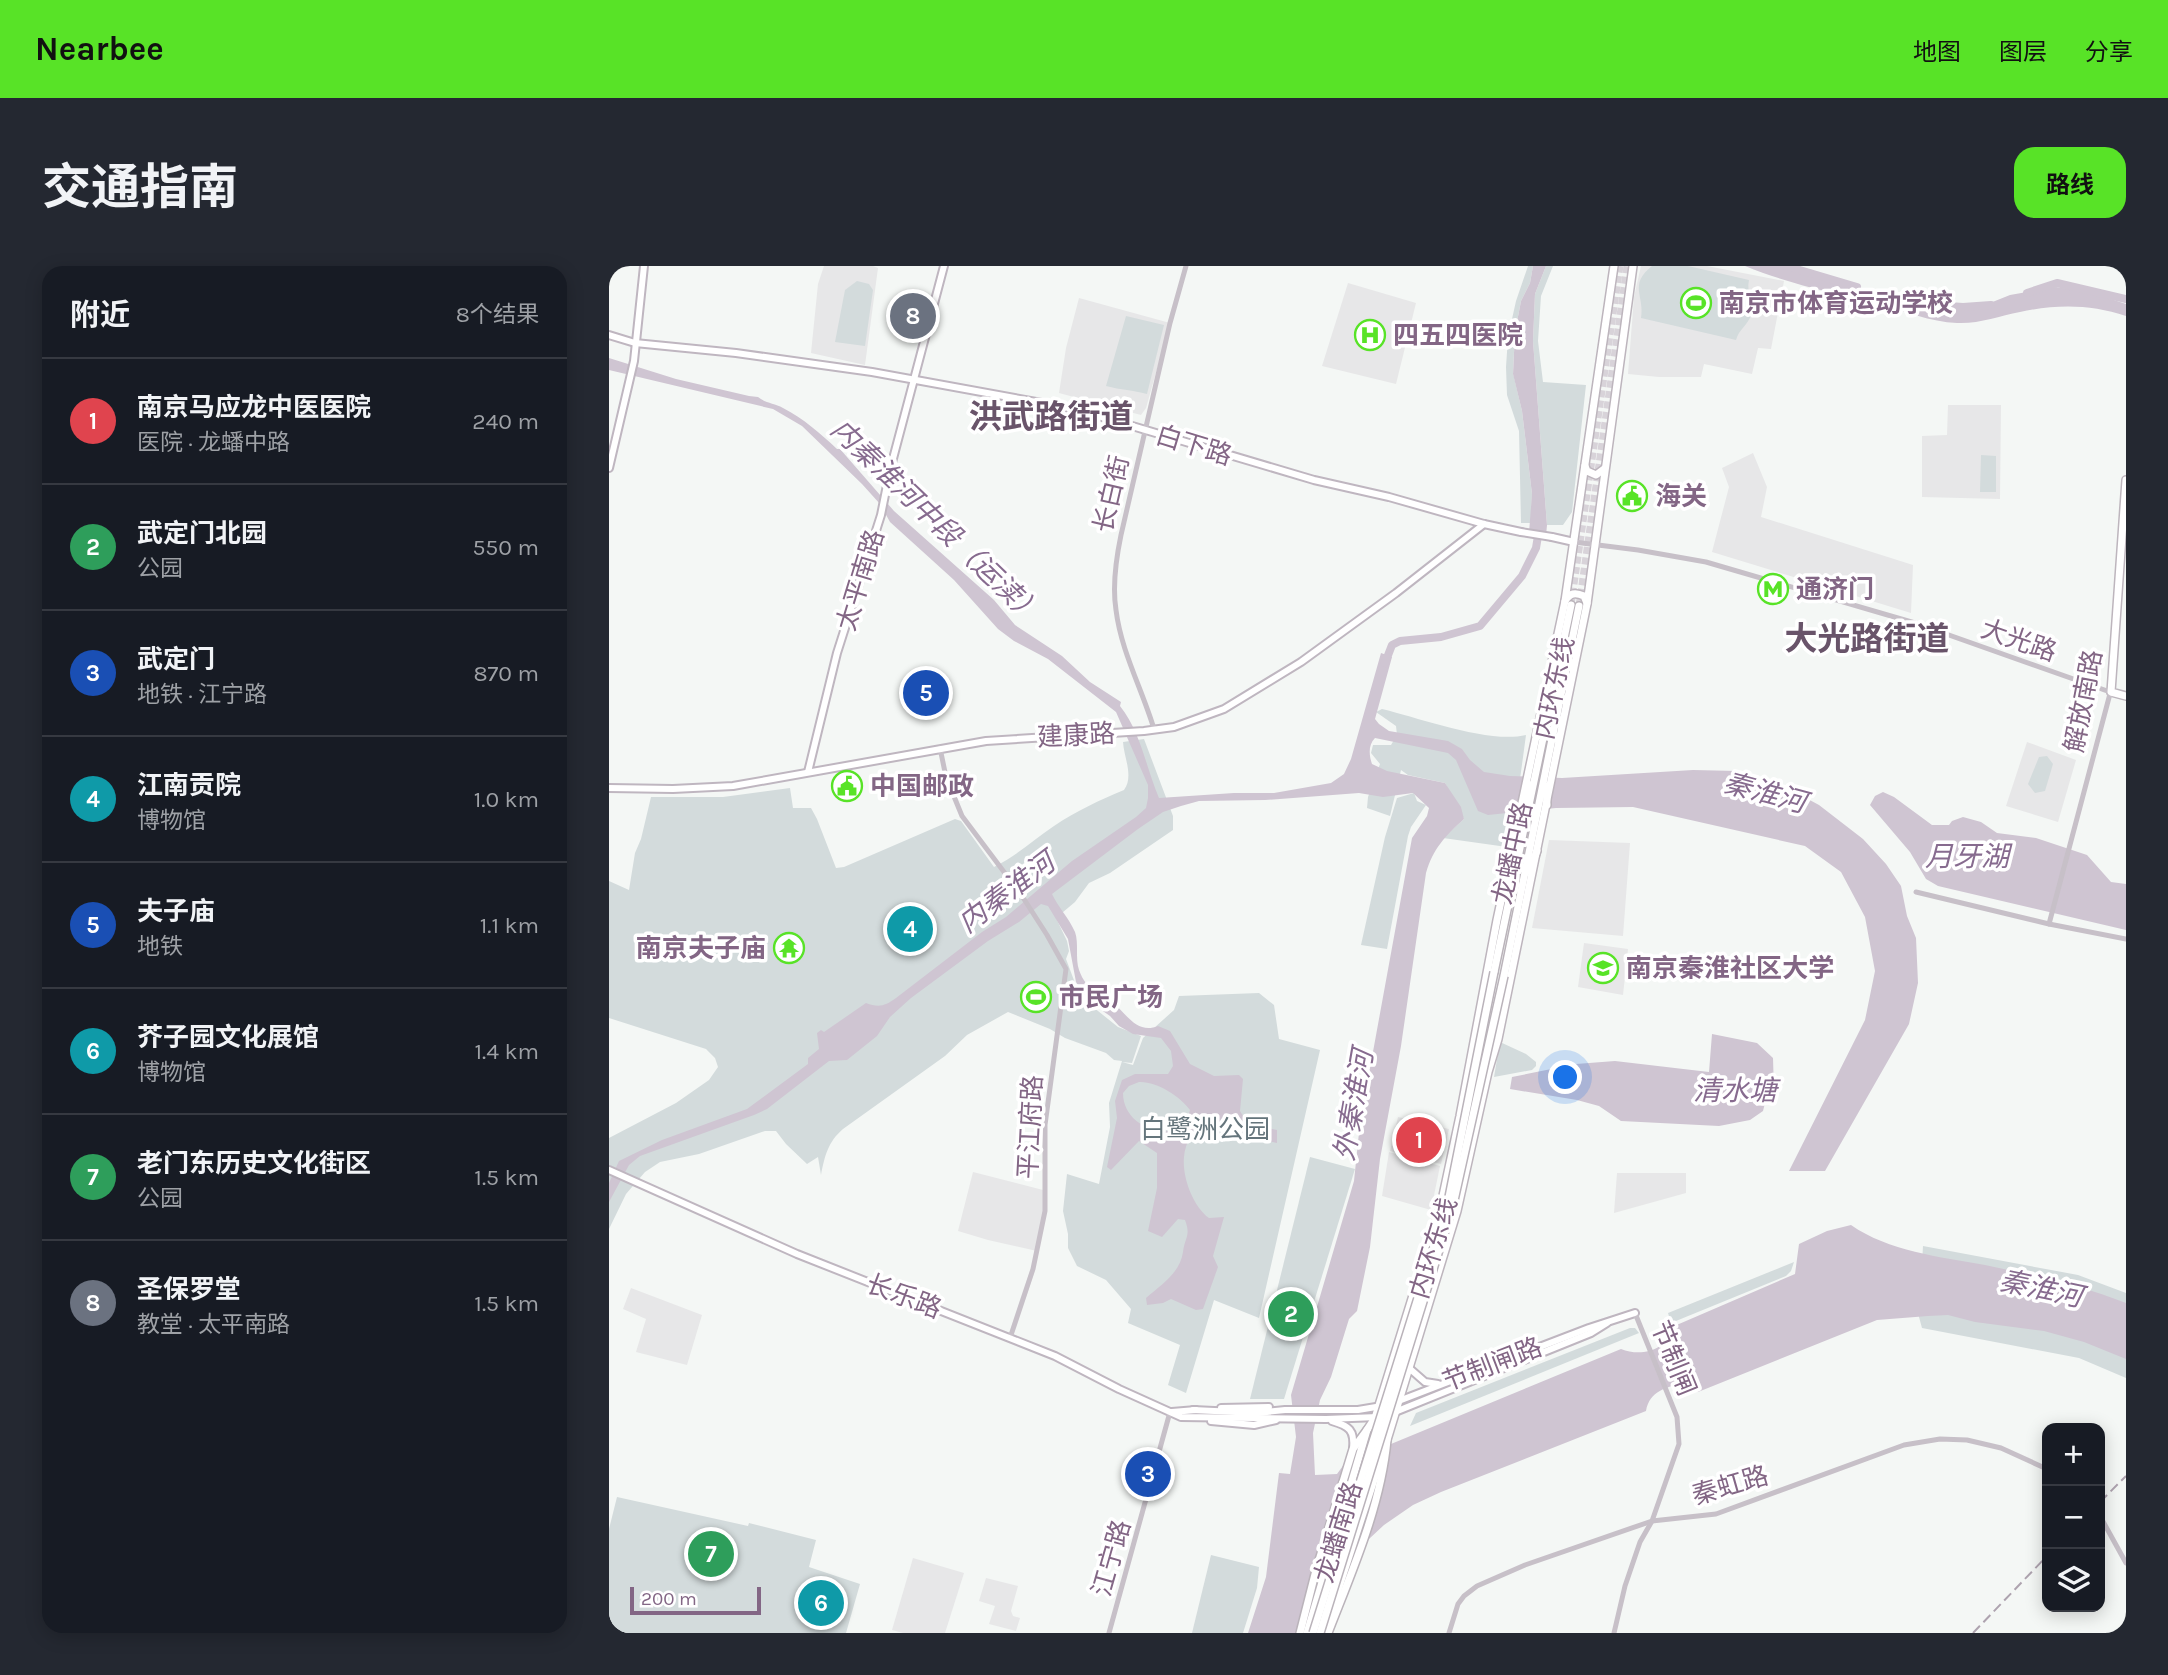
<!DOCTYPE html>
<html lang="zh">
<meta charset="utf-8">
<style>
body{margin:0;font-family:Karla,"Noto Sans SC",sans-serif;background:#242831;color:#f1f3f6}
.controls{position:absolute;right:21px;bottom:21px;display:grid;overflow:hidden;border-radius:14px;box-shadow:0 4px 18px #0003}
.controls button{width:63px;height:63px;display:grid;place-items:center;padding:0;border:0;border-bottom:2px solid #363941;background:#171b24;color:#f1f3f6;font:35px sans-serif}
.scale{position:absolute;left:21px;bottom:18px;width:131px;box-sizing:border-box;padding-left:7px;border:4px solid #836685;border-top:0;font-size:19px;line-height:24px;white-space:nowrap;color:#836685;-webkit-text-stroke:5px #fff;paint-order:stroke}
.you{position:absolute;left:957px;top:812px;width:24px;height:24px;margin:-18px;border:5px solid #fff;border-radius:50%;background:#1a73e8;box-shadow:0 0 0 10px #1a73e833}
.badge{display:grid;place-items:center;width:46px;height:46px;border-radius:50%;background:#58e327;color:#fff;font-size:23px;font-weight:700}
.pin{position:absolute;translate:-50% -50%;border:4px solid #fff;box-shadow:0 2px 7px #0006}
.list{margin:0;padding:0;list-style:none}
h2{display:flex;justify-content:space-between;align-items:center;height:91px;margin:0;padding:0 28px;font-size:30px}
h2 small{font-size:23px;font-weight:400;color:#9ea1a6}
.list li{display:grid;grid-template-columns:46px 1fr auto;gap:21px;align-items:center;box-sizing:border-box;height:126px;padding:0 28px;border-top:2px solid #363941}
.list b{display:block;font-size:26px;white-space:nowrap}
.list p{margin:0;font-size:23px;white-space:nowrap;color:#9ea1a6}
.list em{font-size:23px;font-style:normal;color:#9ea1a6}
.icon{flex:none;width:38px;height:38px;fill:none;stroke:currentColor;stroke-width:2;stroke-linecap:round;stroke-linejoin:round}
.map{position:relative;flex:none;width:1517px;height:1367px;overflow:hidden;border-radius:21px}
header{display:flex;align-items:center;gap:42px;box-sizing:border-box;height:98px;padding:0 35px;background:#58e327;color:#111}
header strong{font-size:33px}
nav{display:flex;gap:38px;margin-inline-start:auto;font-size:24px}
.intro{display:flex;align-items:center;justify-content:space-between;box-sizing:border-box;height:168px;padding:0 42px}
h1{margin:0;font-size:49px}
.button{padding:18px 32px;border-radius:21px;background:#58e327;color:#111;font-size:24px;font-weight:700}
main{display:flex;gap:42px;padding:0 42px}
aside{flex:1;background:#171b24;border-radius:21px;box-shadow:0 4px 18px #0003}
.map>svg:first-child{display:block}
</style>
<header>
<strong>Nearbee</strong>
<nav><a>地图</a><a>图层</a><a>分享</a></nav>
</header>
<div class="intro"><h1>交通指南</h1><a class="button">路线</a></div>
<main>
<aside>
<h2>附近<small>8个结果</small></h2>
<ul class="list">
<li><span class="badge" style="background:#e0444e">1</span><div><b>南京马应龙中医医院</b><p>医院 · 龙蟠中路</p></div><em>240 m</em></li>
<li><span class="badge" style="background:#2e9e5b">2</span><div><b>武定门北园</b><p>公园</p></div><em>550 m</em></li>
<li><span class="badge" style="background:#1a4fb4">3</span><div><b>武定门</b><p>地铁 · 江宁路</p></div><em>870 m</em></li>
<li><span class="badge" style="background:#0f9aa8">4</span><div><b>江南贡院</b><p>博物馆</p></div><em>1.0 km</em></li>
<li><span class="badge" style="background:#1a4fb4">5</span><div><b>夫子庙</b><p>地铁</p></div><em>1.1 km</em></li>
<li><span class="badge" style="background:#0f9aa8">6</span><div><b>芥子园文化展馆</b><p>博物馆</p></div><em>1.4 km</em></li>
<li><span class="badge" style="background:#2e9e5b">7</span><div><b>老门东历史文化街区</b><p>公园</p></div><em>1.5 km</em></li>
<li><span class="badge" style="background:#6b7280">8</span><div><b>圣保罗堂</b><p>教堂 · 太平南路</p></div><em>1.5 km</em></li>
</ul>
</aside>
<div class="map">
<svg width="1517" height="1367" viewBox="0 0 1517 1367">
<rect width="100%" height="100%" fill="#f4f7f5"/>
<!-- built -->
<g fill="#e7e7e8">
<path d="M215 0H264L269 2 256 99 202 87 209 18Z"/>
<path d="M1032 0H1098L1175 15 1162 83 1149 82 1143 108 1095 98 1092 111H1050L1019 108 1025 31Z"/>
<path d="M739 17 807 37 787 118 713 100Z"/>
<path d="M470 32 561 57 537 142 532 149 450 127 457 82Z"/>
<path d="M1339 139H1392L1391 233 1313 231V170L1338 169Z"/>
<path d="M1144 187 1158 221 1152 251 1304 299 1302 347 1103 286 1120 221 1113 202Z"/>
<path d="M1418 476 1467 494 1449 556 1397 540Z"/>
<path d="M940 574 1021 577 1014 670 923 662Z"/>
<path d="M975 677 1019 683 1014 729 969 721Z"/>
<path d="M789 851 840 863 832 898 781 885Z"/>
<path d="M780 886 831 900 822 944 773 930Z"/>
<path d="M364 906 438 925 428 985 379 974 349 965Z"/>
<path d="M1008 907H1077V927L1005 947Z"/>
<path d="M22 1022 93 1049 78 1099 27 1086 37 1053 14 1043Z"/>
<path d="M304 1292 355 1307 336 1367H294L283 1364Z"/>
<path d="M377 1312 409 1320 402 1345 404 1350 411 1352 407 1365 380 1358 386 1340 370 1335Z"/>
</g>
<!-- green -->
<g fill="#d3dbdc">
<path d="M919 0H924L921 17 912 35 906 66 904 107 913 145 923 228 922 257H912L910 165 898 129 897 101 899 71 907 35Z"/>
<path d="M937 0H944L932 30 929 75 934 116 977 119 963 246 954 259H938L924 75 926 28Z"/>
<path d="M1043 0H1079L1140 14C1137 26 1145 36 1142 49 1139 59 1130 63 1127 74L1032 52C1036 30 1019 19 1043 0Z"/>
<path d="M248 15 260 18 264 24 256 80 226 76 236 24Z"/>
<path d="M517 50 555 59 538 128C524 124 512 124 497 120Z"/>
<path d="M1372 189 1387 190V226H1371Z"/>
<path d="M773 443C811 452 880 478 917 469L909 528 898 581 834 572 855 553 836 517 799 509 792 504 781 550 758 542 759 531 771 498 762 487 764 479H782L788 469 787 460 767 446Z"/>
<path d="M535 473 564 550V564L501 607 480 617 466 636 447 652 458 675 460 685 457 693 469 725 474 733 509 761 532 770 523 797 513 796 524 799 534 772 565 744 570 730 650 727 665 739 670 773 711 784 650 1052 605 1034 577 1127 559 1119 571 1079 519 1057 522 1043 497 1014 468 1000 459 982V968L454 945 458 908 490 918 501 861 500 837 513 795 505 794 497 787 456 772 441 763 399 746 358 769 336 790 234 863C219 876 216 889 212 909L209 891 198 898 177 878 167 865H156L90 888 51 896 36 906 17 928 0 963V872L67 837 100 814 109 801 106 792 97 783 0 752V615L20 624 26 587 32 573 42 531H114L181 522 184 542H202L208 553 227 602 235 601 346 553 352 555 385 601C409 589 424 574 445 560 467 545 491 534 515 524 525 510 515 492 514 476Z"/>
<path d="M1438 490 1444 498 1436 525 1426 527 1419 518 1430 491Z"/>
<path d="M805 527 808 535 817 539 802 561 799 570 778 683 752 679 776 571 788 532Z"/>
<path d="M891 776 917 788 927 796V800L923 804 885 811Z"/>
<path d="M701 891 746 903 675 1133H641Z"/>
<path d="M1314 980 1469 1009 1517 1027V1112L1470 1092 1313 1062 1310 1051Z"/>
<path d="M1185 996 1182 1005 1177 1010 1062 1057 1059 1047Z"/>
<path d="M1021 1062H1026L1030 1067 801 1160 807 1147Z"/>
<path d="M8 1231 139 1260 140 1257 207 1274 200 1301 251 1318 237 1367H0V1263Z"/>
<path d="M602 1289 650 1301 648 1322 634 1367H583Z"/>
</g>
<!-- water -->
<g fill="#cfc5d2" fill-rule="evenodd">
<path d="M924 0H937L926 28 924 75 938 259 937 270 920 267 923 228 913 145 904 108 906 66 912 35 921 17Z"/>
<path d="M1136 0H1173L1257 24 1346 42 1371 41 1401 29 1447 21 1481 26 1517 38V50C1482 38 1447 38 1411 46 1390 50 1370 58 1348 57 1321 56 1296 45 1270 38 1224 27 1180 18 1136 0Z"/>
<path d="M0 92 67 113 140 130 149 131C156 137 165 137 174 142 195 153 211 167 228 183H231L285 245 385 334 406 359 453 390 481 416 512 436 511 440C532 466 537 502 550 532L625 527H665L722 517 735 508 742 493 772 387 783 391 766 453 770 458 780 465 839 475 853 483 861 494 875 506 901 510 953 512 1084 504 1128 505 1169 517 1210 539 1254 573 1277 598 1292 620 1298 650 1307 672 1309 717 1300 758 1216 905H1180L1256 754 1266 705 1256 651 1232 606 1196 580 1024 541 947 542 879 549 869 545 847 494 839 487 766 472C759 479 760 489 763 498L778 505 836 517 852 541 855 553C836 570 824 583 817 607L792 780 771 893 761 981 748 1045 740 1053 722 1111 711 1134 704 1167 706 1209 728 1208 736 1197 1012 1083C1032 1091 1058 1085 1063 1061L1186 1008 1190 978 1218 965 1242 959C1279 985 1331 991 1376 999 1423 1009 1471 1019 1517 1037V1093L1475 1076 1435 1065 1366 1056 1339 1049 1319 1050 1268 1054 1089 1126 1076 1116C1057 1122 1041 1124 1037 1145L832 1226 804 1239 775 1259 702 1327 689 1367H639L657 1311 670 1207 681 1208 687 1171 682 1129 745 915 751 857 803 572 818 550 820 542 804 527 774 531 750 527 656 534 590 535 572 540 554 546 529 563 443 628C449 641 460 652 466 666 470 677 466 692 470 704 478 726 489 724 504 737 517 747 528 769 549 760L561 765 581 798 605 810 630 809 634 813 631 845 639 858 668 864V877L659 875 653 869 622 864 593 849C586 862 576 876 575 891 573 911 584 940 600 952L615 951 604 990 609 1001 594 1043 587 1044 562 1033 554 1037 538 1039 537 1032C553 1018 571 1007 574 986 576 971 582 970 576 954L569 953 553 971 539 965 548 922V887L530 875 502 904 498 901 508 852 506 835 513 814 526 808H559L564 800 562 785 552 772 524 768 510 760 501 750 478 734 467 716 459 673 439 640 432 638 410 656 379 675 302 732 281 751 268 770 238 794 220 795 158 843 145 849 31 890 20 899 0 936V917L10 895 53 874 138 843 199 798V792L210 783 208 767 212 764 215 766 257 737C270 742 276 740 287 732L373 666 397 651 463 595 527 551 537 542 539 532V519L507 446 439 393 405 375 389 363 345 314 281 256 271 238 253 218 193 160 164 143 0 104ZM530 816C547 815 571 830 581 844L576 861C551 873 514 858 514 827L520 820Z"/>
<path d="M1274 526 1285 531 1323 559H1340L1343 555 1354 551 1372 556 1388 567 1427 572 1478 589 1502 616 1517 618V664L1329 620 1317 613 1301 586 1261 539 1266 530Z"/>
<path d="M1103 768 1148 777 1164 792 1165 825 1158 829 1154 845 1141 854 1110 860 1012 855 990 840 968 834 901 823 903 811 967 798 1006 795 1100 806Z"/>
</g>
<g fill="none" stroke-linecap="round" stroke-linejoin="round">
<!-- river -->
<g stroke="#cfc5d2" stroke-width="8">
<path d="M1177 0 1248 21"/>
<path d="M1418 27 1448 17 1517 33"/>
<path d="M1326 39 1354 41 1382 39"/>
<path d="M776 397 783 379 791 375 832 371 871 360 913 310 927 282 930 264"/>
</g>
<!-- trunk-tunnel -->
<g stroke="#d8d3d9" stroke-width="7" stroke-dasharray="7 3.5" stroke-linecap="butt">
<path d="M962 339 1011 0"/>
<path d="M970 340 1018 0"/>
</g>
<!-- secondary casing -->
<g stroke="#bfb6c0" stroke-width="10">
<g id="secondary">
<path d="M0 69 26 77 127 87 263 106 466 143 705 214 780 231 875 258 912 266"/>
<path d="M0 202 25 95 35 0"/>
<path d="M943 271 965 276"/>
<path d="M199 506 228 387 272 249 281 204 335 0"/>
<path d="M0 522 64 523 124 520 377 475 535 465 565 461 615 443 692 396 787 327 875 258"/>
<path d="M0 904 188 988 446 1090 510 1123 572 1151 717 1153 769 1151"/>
<path d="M800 1102 816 1116 829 1118"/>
<path d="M787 1136 980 1062 1026 1047"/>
<path d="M612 1142 660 1141"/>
<path d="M584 1144 648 1147 676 1144H749L773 1140"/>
<path d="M563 1146 587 1144"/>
<path d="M786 1146 982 1067 998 1057"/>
<path d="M602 1155 645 1159 667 1154"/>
<path d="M723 1155C740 1160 746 1164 744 1183"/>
</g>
</g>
<!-- primary casing -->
<g stroke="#bdb5bd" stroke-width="10">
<g id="primary">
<path d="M976 200 978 205 987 209 995 203"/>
<path d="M1517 214 1502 426 1517 430"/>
<path d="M956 335C961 327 966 326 975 330L978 337"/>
<path d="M698 1367 758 1164 766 1152 832 939 851 850 888 654 956 335 1005 0"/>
<path d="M715 1367 778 1174 848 945 879 806 889 773 978 338 1024 0"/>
</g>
</g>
<!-- trunk casing -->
<g stroke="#bab3ba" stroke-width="10">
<g id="trunk">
<path d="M937 520 938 539"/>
<path d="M915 536 922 519"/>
<path d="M905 600 906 580"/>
<path d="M920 605 928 585"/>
<path d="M885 706 962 339"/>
<path d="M895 710 970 340"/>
<path d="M691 1367 707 1304 744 1183 758 1164"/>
<path d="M719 1367C743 1305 772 1240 778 1174"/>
</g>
</g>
<!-- tertiary -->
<g stroke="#c7c0c8" stroke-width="5">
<path d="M965 276 1029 284 1097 296 1306 357 1504 427"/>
<path d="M545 463C533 423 512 385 507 344 503 319 507 293 512 269L561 57 577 0"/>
<path d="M331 482 337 511 353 550 413 630 438 669 457 703 436 859V945L424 1003 401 1072"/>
<path d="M1307 626 1440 658 1517 673"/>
<path d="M1440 658 1502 424"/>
<path d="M1491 1250 1517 1297"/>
<path d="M500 1367 561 1146"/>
<path d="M840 1367 849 1338 855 1330 868 1320 916 1299 1043 1255 1107 1248 1295 1179 1331 1173 1358 1174 1392 1182 1438 1203"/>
<path d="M1005 1367 1016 1320 1031 1276 1043 1255 1070 1178 1068 1151 1026 1047"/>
</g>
<!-- secondary -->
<use href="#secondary" stroke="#fff" stroke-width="6"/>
<!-- primary -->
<use href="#primary" stroke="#fff" stroke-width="7"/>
<!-- trunk -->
<use href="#trunk" stroke="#fff" stroke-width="7"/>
<!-- rail -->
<g stroke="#aea3af" stroke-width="2" stroke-dasharray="10 5" stroke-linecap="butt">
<path d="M1491 1236 1517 1210"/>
<path d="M1364 1367 1438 1290"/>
</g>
<!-- secondary-bridge casing -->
<g stroke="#bfb6c0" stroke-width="10" stroke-linecap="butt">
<path id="secondary-bridge" d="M912 266 943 271"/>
</g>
<!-- trunk-bridge casing -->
<g stroke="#bab3ba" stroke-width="10" stroke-linecap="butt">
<g id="trunk-bridge">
<path d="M704 1367 839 936 885 706"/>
<path d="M711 1367 844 939 895 710"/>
</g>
</g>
<!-- secondary-bridge -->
<use href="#secondary-bridge" stroke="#fff" stroke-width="6"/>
<!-- trunk-bridge -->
<use href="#trunk-bridge" stroke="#fff" stroke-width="7"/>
</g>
<!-- icons -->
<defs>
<g id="stadium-ring" transform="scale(1.575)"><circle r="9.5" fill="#fff" stroke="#58e327" stroke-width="1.5"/><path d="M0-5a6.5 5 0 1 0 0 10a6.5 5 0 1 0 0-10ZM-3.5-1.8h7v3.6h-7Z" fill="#58e327"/></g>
<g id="hospital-ring" transform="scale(1.575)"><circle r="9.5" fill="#fff" stroke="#58e327" stroke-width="1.5"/><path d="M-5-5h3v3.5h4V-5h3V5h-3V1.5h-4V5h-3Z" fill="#58e327"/></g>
<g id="civic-ring" transform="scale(1.575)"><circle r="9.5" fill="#fff" stroke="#58e327" stroke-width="1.5"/><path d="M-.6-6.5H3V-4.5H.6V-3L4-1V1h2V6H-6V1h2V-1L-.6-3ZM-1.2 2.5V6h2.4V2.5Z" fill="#58e327"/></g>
<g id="metro-ring" transform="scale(1.575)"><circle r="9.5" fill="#fff" stroke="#58e327" stroke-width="1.5"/><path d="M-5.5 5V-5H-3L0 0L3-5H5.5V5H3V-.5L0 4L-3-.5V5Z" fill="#58e327"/></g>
<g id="temple-ring" transform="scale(1.575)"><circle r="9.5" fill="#fff" stroke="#58e327" stroke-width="1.5"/><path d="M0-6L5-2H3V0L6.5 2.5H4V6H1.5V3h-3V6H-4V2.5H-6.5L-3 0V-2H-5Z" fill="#58e327"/></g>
<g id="university-ring" transform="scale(1.575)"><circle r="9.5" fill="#fff" stroke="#58e327" stroke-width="1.5"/><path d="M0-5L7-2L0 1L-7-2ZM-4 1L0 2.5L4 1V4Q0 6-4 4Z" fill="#58e327"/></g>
</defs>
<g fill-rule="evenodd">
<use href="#stadium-ring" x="1087" y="37"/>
<use href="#hospital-ring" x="761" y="69"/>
<use href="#civic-ring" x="1023" y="230"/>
<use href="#metro-ring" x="1164" y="323"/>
<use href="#civic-ring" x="238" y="520"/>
<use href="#temple-ring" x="180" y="682"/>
<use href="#university-ring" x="994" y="702"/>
<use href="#stadium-ring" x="427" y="731"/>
</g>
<g text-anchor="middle" stroke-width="7" stroke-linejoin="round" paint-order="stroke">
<!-- poi labels -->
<g font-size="26" font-weight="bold" fill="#836685" stroke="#fff" text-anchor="start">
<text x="1110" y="46">南京市体育运动学校</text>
<text x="784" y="78">四五四医院</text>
<text x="1046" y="239">海关</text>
<text x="1187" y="332">通济门</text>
<text x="261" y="529">中国邮政</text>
<text x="157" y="691" text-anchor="end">南京夫子庙</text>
<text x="1017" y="711">南京秦淮社区大学</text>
<text x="450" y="740">市民广场</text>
</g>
<!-- street labels -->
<g font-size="26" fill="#836685" stroke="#fff">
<text transform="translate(585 179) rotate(17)" y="9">白下路</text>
<text transform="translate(502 228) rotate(-77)" y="9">长白街</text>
<text transform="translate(251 314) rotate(-73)" y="9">太平南路</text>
<text transform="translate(1410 374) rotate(19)" y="9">大光路</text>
<text transform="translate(945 422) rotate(-78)" y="9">内环东线</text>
<text transform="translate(1474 435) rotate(-79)" y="9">解放南路</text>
<text transform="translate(467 469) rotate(-3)" y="9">建康路</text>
<text transform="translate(903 587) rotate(-78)" y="9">龙蟠中路</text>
<text transform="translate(421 861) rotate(-87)" y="9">平江府路</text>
<text transform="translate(824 982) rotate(-73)" y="9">内环东线</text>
<text transform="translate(295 1030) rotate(21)" y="9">长乐路</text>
<text transform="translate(1065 1092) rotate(68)" y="9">节制闸</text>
<text transform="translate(883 1098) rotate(-21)" y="9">节制闸路</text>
<text transform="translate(1121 1219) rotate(-16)" y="9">秦虹路</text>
<text transform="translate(729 1266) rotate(-73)" y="9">龙蟠南路</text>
<text transform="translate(502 1292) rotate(-74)" y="9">江宁路</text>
</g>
<!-- park labels -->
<g font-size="26" fill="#65757c" stroke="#fff">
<text x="596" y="872">白鹭洲公园</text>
</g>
<!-- water labels -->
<g font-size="28" font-style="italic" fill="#876b8f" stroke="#fff">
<text transform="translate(328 255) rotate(44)" y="10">内秦淮河中段（运渎）</text>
<text transform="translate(1156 526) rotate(15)" y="10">秦淮河</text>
<text x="1358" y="600">月牙湖</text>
<text transform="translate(397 626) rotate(-37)" y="10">内秦淮河</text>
<text x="1126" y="834">清水塘</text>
<text transform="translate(744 839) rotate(-80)" y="10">外秦淮河</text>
<text transform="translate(1432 1022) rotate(12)" y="10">秦淮河</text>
</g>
<!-- district labels -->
<g font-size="33" font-weight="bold" fill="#69546a" stroke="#fff">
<text x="442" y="162">洪武路街道</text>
<text x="1258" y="384">大光路街道</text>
</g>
</g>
</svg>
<div class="controls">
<button>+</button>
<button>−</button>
<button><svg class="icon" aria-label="layers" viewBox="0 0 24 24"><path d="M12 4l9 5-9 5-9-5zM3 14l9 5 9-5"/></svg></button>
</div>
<div class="scale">200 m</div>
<div class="you"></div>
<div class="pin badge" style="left:810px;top:874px;background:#e0444e">1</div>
<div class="pin badge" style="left:682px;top:1048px;background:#2e9e5b">2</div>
<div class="pin badge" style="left:539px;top:1208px;background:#1a4fb4">3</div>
<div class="pin badge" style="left:301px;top:663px;background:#0f9aa8">4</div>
<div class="pin badge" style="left:317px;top:427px;background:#1a4fb4">5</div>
<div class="pin badge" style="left:212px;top:1337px;background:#0f9aa8">6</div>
<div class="pin badge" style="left:102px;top:1288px;background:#2e9e5b">7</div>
<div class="pin badge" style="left:304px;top:50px;background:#6b7280">8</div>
</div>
</main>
